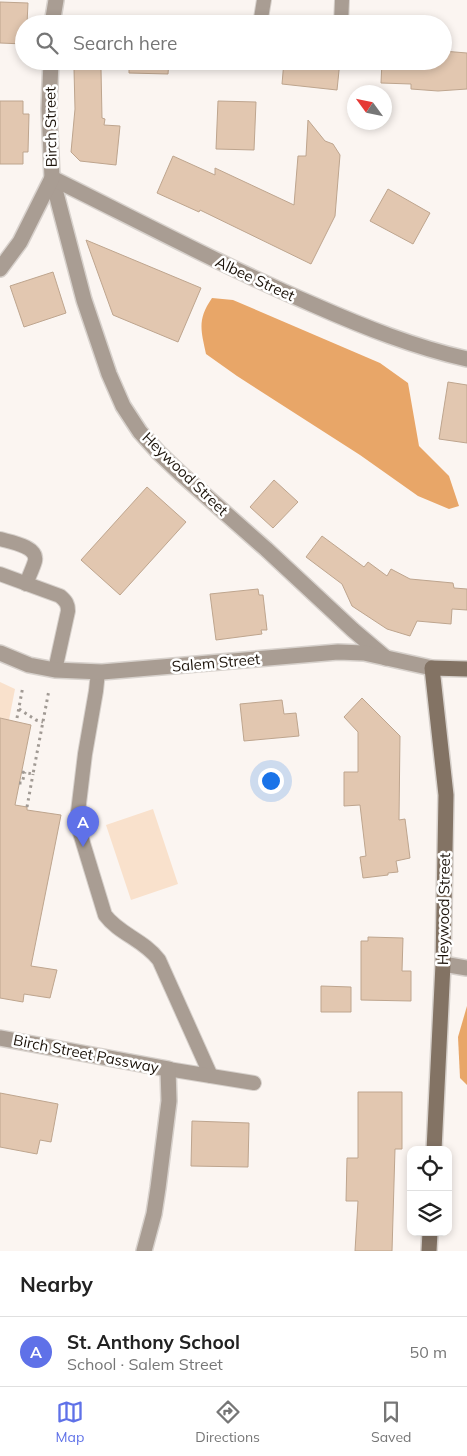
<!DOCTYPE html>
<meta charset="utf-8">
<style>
body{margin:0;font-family:Mulish,sans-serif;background:#f2f2f2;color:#222}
.controls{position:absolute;right:15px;bottom:15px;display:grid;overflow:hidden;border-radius:10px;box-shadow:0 2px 8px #0003}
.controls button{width:45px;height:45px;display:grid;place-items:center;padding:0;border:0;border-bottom:1px solid #e0e0e0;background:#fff;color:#222;font:25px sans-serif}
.compass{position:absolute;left:347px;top:85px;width:45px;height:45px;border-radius:50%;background:#fff;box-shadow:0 2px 8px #0003;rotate:303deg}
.you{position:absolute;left:270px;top:780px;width:18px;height:18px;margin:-12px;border:4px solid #fff;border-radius:50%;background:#1a73e8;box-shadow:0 0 0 8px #1a73e833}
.badge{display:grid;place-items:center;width:32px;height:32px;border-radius:50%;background:#5f71e8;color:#fff;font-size:16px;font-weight:700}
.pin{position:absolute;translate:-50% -41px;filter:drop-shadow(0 1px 2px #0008)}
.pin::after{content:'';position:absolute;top:26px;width:18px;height:15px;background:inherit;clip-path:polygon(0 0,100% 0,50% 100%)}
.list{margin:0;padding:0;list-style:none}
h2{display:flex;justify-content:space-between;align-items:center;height:65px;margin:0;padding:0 20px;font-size:21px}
h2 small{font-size:16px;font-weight:400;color:#767676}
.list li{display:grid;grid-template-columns:32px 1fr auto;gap:15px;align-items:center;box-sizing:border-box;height:70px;padding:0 20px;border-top:1px solid #e0e0e0}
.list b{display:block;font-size:19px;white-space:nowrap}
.list p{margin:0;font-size:16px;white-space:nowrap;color:#767676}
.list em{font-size:16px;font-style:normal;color:#767676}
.icon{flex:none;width:28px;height:28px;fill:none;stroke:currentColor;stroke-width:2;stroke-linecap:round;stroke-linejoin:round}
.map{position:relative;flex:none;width:467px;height:1251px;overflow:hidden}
.search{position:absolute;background:#fff;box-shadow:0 2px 8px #0003;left:15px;right:15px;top:15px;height:55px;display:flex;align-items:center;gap:12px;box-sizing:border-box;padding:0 18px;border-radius:28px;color:#767676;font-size:19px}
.sheet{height:135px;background:#fff}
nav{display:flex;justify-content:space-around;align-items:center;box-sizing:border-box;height:70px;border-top:1px solid #e0e0e0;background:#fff;font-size:14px;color:#767676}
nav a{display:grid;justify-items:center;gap:2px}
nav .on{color:#5f71e8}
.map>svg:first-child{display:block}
</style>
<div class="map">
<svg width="467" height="1251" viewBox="0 0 467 1251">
<rect width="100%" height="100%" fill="#fbf5f1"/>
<!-- green -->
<g fill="#f9e1cc">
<path d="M0 682 15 689 9 720 1 718 0 719Z"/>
<path d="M153 809 178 884 131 900 106 825Z"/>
</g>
<!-- forest -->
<g fill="#e8a668">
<path d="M212 298 233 300 380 363 408 383 419 446 449 476 459 506 449 509 418 496 360 455 237 376 206 354C201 330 197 320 212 298Z"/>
<path d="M467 1006V1085L460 1078 458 1037Z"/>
</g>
<!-- building -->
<g fill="#e2c7b0" stroke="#bea58e">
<path d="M0 2 28 3 27 24H24V44L0 43Z"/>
<path d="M130 20 169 21V24H130Z"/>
<path d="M443 51 467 53V89L438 91 411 89V84L381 83 382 61H443Z"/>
<path d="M129 61H169L168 74 129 73Z"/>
<path d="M284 61H340L337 90 282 84Z"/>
<path d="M74 69H101L102 118 105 119 104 125 120 126 116 165 80 161 71 152 75 109Z"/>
<path d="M0 101H23V114H29L28 152H23V164H0Z"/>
<path d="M218 101 256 102 254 150 216 149Z"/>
<path d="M308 120 325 141 333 144 340 155 335 216 311 264 200 210 199 212 157 193 173 156 215 175V168L294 205 298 156H306Z"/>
<path d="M388 189 430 213 413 244 370 221Z"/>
<path d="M86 240 201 288 178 342 113 315Z"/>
<path d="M53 272 66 313 24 327 10 286Z"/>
<path d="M448 382 467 385V443L439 439Z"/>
<path d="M274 480 298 502 273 528 250 507Z"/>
<path d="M147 487 186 522 120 595 81 560Z"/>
<path d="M322 536 364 567 368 562 387 576 391 569 410 579 453 583 454 588 467 589V610L452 609 451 624 417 621 410 636 387 629 352 606 342 584 306 557Z"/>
<path d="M258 589 259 595H263L267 630H261L262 634 216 640 210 594Z"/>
<path d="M362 698 400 736 399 820 405 819 410 858 396 861 398 872 388 873V875L363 878 360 857 366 856 360 805 344 806V772H358V732L344 717Z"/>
<path d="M282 700 284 714 296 713 299 736 244 741 240 704Z"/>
<path d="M0 718 31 725 15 805 27 807V810L61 815 31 966 57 970 50 998 24 994 23 1002 0 998Z"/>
<path d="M368 937 403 938 402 971H411V1001L361 1000V941H368Z"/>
<path d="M321 986 351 987V1012H321Z"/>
<path d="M358 1092H402V1149H395L392 1251H355L358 1201H346L347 1158H358Z"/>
<path d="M0 1093 58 1104 51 1142 40 1140 37 1154 0 1147Z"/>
<path d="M192 1121 249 1123 248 1167 191 1166Z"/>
</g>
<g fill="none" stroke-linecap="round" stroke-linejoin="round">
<!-- lane casing -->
<g stroke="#d7d1cc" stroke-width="16">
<g id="lane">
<path d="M260 24 264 0"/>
<path d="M341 24 342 0"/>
<path d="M0 539C10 542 38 546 35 561 33 568 29 576 26 584"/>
<path d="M0 574 60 596C66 601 68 604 68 611L55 670"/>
<path d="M98 672 96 691 85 754 78 812 80 833 105 915C119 934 144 940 159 960L211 1076"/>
<path d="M168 1069 254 1083"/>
</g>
</g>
<!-- street casing -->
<g stroke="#d7d1cc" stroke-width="18">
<g id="street">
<path d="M52 24 56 0"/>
<path d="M52 178 84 300 109 374 123 406 140 432 159 453 181 474 266 549 353 630 386 658"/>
<path d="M52 178C139 221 225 267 314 305 364 327 414 347 467 359"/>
<path d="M0 269 20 242 52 178 49 109 51 61"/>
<path d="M0 653 29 665 55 670 102 672 338 652 364 653 432 668"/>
<path d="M443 964 467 968"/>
<path d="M0 1038 168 1069 169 1101 158 1188 154 1214 144 1251"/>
</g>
</g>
<!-- secondary casing -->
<g stroke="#d7d1cc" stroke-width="18">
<g id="secondary">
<path d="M434 1150 443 964 446 795 432 668 467 669"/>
<path d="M429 1251 430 1232"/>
</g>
</g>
<!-- path -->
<g stroke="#a19a94" stroke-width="3" stroke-dasharray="2.5 4" stroke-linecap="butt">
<path d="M19 709 36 720 43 722"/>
<path d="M17 718 23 686"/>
<path d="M22 772 33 774 49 690"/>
<path d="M19 783H22L25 772"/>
<path d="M27 807 33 774"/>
</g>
<!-- lane -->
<use href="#lane" stroke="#a99d93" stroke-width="14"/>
<!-- street -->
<use href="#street" stroke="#a99d93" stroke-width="15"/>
<!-- secondary -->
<use href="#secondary" stroke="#837364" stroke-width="15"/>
</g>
<g text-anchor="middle" stroke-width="5" stroke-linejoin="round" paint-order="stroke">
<!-- street labels -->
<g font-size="15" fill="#1c130a" stroke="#fff">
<text transform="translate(51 127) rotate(-91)" y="5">Birch Street</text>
<text transform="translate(255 279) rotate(25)" y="5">Albee Street</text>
<text transform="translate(185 474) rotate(44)" y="5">Heywood Street</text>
<text transform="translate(216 663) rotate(-5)" y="5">Salem Street</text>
<text transform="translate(444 909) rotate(-89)" y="5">Heywood Street</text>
<text transform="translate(86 1054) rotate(11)" y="5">Birch Street Passway</text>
</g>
</g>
</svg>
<div class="controls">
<button><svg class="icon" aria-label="locate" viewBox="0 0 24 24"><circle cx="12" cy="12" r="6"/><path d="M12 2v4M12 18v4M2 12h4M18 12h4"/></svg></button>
<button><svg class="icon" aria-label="layers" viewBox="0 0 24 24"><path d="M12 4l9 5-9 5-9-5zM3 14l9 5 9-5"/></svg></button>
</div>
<svg class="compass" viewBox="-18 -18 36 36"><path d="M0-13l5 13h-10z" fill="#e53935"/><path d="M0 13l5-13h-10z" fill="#767676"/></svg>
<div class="you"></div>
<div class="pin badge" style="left:83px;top:847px">A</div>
<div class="search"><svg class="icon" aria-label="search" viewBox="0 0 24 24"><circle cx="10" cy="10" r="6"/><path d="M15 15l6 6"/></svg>Search here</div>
</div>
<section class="sheet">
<h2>Nearby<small></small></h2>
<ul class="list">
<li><span class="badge">A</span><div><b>St. Anthony School</b><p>School · Salem Street</p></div><em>50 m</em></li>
</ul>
</section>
<nav>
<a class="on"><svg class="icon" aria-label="map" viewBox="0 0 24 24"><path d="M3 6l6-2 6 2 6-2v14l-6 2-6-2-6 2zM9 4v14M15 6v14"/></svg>Map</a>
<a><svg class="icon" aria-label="directions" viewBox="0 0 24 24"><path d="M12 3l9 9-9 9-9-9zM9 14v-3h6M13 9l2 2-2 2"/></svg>Directions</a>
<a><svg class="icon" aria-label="saved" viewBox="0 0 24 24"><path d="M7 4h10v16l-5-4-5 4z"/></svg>Saved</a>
</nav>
